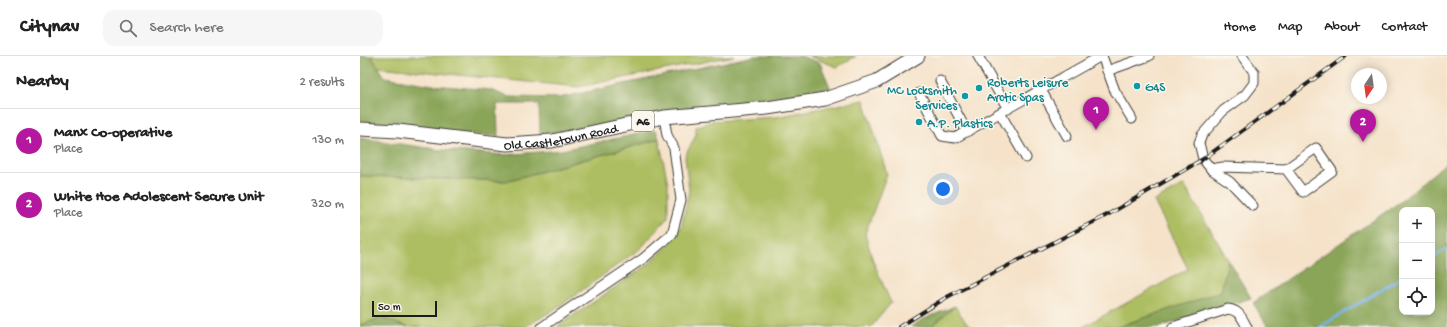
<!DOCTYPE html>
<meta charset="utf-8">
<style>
body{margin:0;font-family:"Gochi Hand",sans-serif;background:#f6f6f6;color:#222}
.controls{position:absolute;right:12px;bottom:12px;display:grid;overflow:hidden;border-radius:8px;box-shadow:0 2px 10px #0003}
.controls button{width:36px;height:36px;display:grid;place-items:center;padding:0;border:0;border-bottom:1px solid #e0e0e0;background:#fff;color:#222;font:20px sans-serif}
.compass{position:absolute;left:991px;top:12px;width:36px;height:36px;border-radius:50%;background:#fff;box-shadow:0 2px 10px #0003;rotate:193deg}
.scale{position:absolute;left:12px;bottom:10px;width:65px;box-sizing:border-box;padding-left:4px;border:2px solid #1c1c1c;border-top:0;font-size:11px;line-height:14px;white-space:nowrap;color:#1c1c1c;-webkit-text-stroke:3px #fbf7ec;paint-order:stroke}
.you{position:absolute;left:583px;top:133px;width:14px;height:14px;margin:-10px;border:3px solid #fff;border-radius:50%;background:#1a73e8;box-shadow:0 0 0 6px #1a73e833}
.badge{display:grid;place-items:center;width:26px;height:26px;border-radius:50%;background:#b5179e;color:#fff;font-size:13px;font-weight:700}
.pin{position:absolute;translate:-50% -33px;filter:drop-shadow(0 1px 2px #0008)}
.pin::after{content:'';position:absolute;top:21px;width:14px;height:12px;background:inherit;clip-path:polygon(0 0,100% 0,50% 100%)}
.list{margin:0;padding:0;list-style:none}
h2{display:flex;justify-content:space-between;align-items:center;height:52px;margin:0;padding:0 16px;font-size:17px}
h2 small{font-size:13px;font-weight:400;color:#767676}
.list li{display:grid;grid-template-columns:26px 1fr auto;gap:12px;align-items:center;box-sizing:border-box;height:64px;padding:0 16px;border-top:1px solid #e0e0e0}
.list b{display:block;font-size:15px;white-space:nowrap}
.list p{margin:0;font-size:13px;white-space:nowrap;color:#767676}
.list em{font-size:13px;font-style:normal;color:#767676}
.icon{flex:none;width:22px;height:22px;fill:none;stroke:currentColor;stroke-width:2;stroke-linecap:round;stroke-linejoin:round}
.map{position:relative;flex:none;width:1087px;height:271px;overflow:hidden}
header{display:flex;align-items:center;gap:24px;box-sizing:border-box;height:56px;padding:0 20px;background:#fff;border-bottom:1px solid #e0e0e0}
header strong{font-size:19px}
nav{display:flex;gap:22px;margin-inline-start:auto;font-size:14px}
.search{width:280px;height:36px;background:#f6f6f6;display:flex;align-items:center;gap:10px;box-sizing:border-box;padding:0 14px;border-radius:12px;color:#767676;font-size:15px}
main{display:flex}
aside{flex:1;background:#fff}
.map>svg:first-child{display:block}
</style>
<header>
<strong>Citynav</strong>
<div class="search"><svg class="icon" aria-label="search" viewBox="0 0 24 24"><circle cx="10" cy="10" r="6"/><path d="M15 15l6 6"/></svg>Search here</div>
<nav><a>Home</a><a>Map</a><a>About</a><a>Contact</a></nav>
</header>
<main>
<aside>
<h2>Nearby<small>2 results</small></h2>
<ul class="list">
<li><span class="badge">1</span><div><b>Manx Co-operative</b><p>Place</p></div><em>130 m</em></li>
<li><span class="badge">2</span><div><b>White Hoe Adolescent Secure Unit</b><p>Place</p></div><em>320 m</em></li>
</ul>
</aside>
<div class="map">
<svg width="1087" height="271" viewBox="0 0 1087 271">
<rect width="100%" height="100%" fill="#fbf7ec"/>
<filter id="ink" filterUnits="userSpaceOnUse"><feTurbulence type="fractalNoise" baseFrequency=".025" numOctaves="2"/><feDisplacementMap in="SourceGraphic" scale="8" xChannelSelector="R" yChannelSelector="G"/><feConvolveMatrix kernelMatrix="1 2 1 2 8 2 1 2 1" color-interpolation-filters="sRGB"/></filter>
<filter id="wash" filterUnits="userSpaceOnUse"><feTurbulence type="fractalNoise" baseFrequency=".012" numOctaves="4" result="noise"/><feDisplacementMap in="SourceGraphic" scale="16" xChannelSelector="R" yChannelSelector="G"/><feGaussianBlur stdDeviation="0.9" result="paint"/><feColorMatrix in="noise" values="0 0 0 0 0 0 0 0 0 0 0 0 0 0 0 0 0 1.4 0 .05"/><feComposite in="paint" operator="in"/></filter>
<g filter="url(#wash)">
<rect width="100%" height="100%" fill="#f5e2c9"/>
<!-- green -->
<g fill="#adbe62" stroke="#646d3f">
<path d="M11 0H374L218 31 18 11Z"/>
<path d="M449 0H496L477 11Z"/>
<path d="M504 44 527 118 505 178 513 205 531 247 511 271H197L286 210 309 189 321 172 329 135 325 100 336 79V71L353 65 416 61Z"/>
<path d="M299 83 308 128V161L281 192 200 250 165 271H47L21 262 0 269V120L146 125 267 92Z"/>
<path d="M824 129 868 204 861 236 757 271H723L828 213 794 145Z"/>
<path d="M595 250 607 268 611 271H571Z"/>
</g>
<!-- forest -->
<g fill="#8aa558" stroke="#53603a" fill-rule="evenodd">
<path d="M0 0H11L25 21 72 29 131 34 148 41 199 42 394 0H440L460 7 472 36 180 78 179 48H137L138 80 79 76 0 65Z"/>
<path d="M296 74 299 83 267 92 146 125 0 120V82L81 94 144 99 202 94Z"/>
<path d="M1087 106V271H908L893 247 1040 146ZM1042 154H1072V256H1042Z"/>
<path d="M868 204 891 242 799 271H757L861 236Z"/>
<path d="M595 250 571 271H551L562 264Z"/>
<path d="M21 262 47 271H0V269Z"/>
</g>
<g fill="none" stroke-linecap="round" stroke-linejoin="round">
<!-- stream -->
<g stroke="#7ab4eb" stroke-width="2.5">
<path d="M1072 202 1087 193"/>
<path d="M960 271 1042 221"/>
</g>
</g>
</g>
<g filter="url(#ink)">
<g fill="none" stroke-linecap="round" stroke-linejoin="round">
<!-- minor casing -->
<g stroke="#3d3a36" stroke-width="11">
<g id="minor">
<path d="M618 0 648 53"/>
<path d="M742 0 755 35 772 63"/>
<path d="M882 0 894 16V27L885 39 863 55 842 79 839 87 843 103 851 113 863 111 926 113 956 92 972 115 943 136 926 113"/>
<path d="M747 15 789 0"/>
<path d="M580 25 607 76"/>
<path d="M681 34 707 80"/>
<path d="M559 37 582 80 595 82 741 0"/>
<path d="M640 57 666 102"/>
<path d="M851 113 870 126 893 150"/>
<path d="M182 271 284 202 312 178 321 144 314 92 307 79 304 61"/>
<path d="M813 271 868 253C879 254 882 262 887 271"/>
</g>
</g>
<!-- highway casing -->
<g stroke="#3d3a36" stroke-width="15">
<g id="highway">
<path id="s1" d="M0 73 38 75 147 88 192 85 270 68 304 61 407 52 465 43 517 25 558 0"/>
</g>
</g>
<!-- minor -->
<use href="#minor" stroke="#fff" stroke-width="9"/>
<!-- highway -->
<use href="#highway" stroke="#fff" stroke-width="13"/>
<!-- rail casing -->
<g stroke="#1c1c1c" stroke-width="4">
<path id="rail" d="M539 271 587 241 749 158 843 103 986 0"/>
</g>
<!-- rail -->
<use href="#rail" stroke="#fbf7ec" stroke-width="2.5" stroke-dasharray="8" stroke-linecap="butt"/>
</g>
</g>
<!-- markers -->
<g fill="#0f9aa8" stroke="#fbf7ec" stroke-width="1.5">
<circle cx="777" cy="30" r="4"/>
<circle cx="619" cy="32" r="4"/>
<circle cx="605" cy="40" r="4"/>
<circle cx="559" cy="66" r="4"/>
</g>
<g text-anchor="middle" stroke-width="3" stroke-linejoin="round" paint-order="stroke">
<!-- shield labels -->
<rect fill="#fbf7ec" stroke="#5f5e5a" stroke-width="1" x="272" y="55" width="22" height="20" rx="3"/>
<g font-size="12" font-weight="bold" fill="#1c1c1c">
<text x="283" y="69">A6</text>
</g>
<!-- culture labels -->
<g font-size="13" fill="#0d838f" stroke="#fbf7ec" text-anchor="start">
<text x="627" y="30">Roberts Leisure<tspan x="627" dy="15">Arctic Spas</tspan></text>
<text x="785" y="35">G4S</text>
<text x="597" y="38" text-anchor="end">MC Locksmith<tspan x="597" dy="15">Services</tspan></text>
<text x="567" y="71">A.P. Plastics</text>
</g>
<!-- street labels -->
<g font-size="13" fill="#1c1c1c" stroke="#fbf7ec">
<text dy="5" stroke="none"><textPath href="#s1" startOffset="202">Old Castletown Road</textPath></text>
</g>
</g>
</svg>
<div class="controls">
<button>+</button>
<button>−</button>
<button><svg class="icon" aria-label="locate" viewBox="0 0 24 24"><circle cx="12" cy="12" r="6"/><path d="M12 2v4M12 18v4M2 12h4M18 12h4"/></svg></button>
</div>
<svg class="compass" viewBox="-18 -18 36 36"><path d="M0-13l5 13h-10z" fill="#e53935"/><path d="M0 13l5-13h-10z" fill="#767676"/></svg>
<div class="scale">50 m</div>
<div class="you"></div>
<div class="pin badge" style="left:736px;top:74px">1</div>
<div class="pin badge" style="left:1003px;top:86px">2</div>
</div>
</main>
